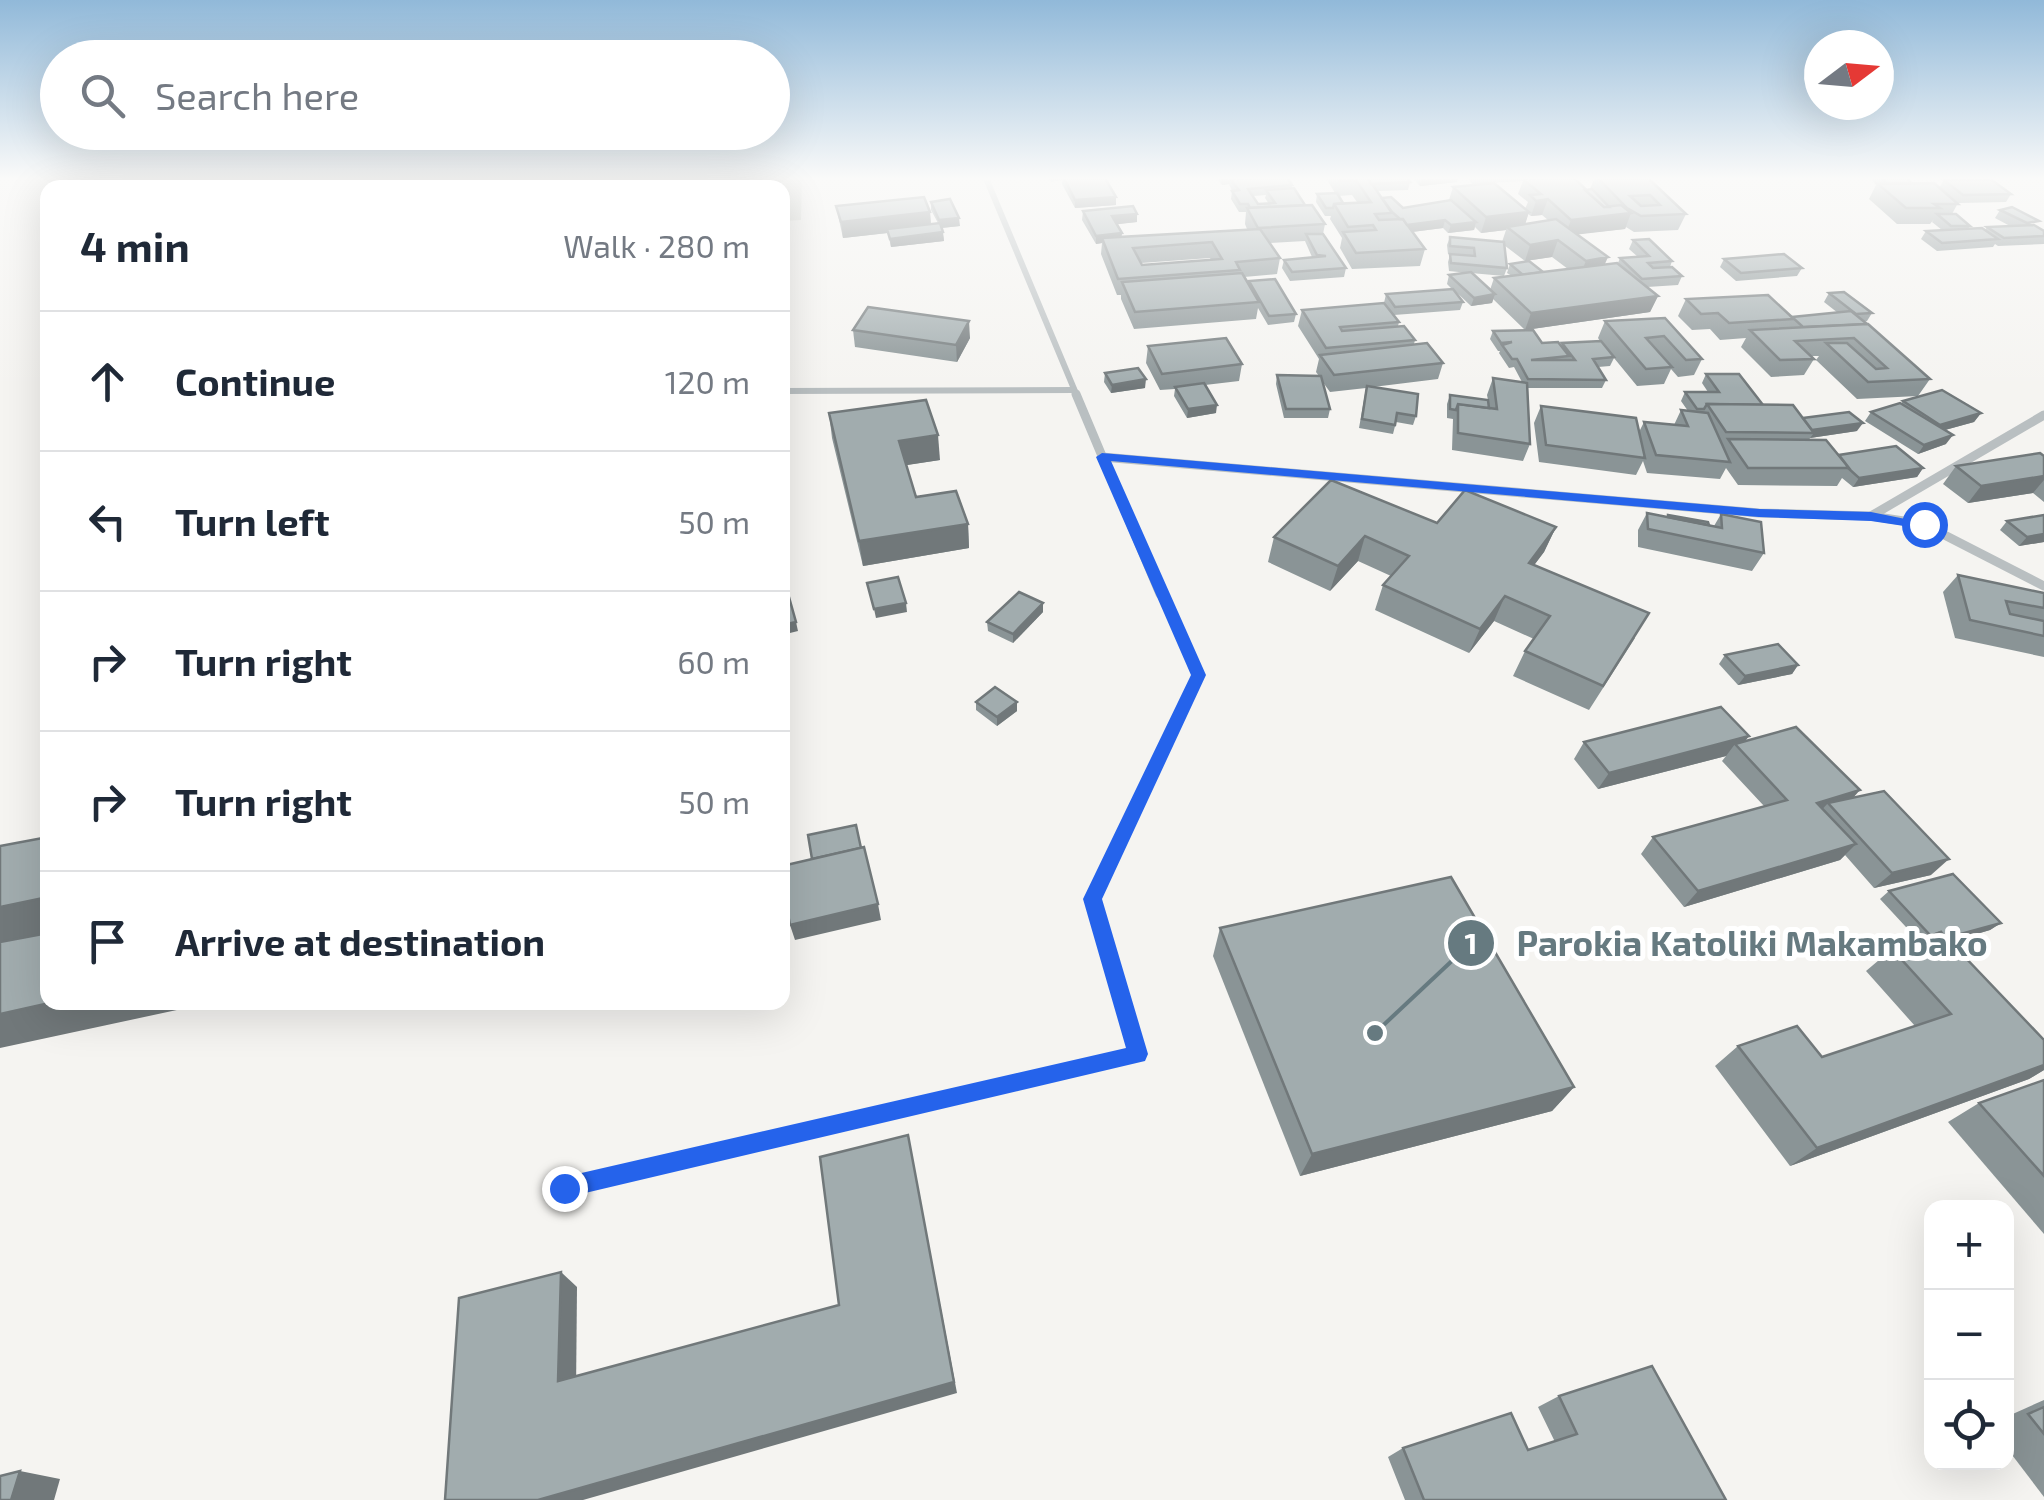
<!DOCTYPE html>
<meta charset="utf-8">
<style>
body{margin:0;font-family:"Exo 2",sans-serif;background:#f6f6f7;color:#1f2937}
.controls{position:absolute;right:30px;bottom:30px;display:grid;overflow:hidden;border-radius:20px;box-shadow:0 10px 40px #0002}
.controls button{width:90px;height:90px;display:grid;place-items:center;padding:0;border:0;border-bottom:2px solid #e0e1e3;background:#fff;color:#1f2937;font:50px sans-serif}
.compass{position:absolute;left:1804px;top:30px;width:90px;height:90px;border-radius:50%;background:#fff;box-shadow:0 10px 40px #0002;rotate:74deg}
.stop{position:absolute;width:30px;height:30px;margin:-22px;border:8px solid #2563eb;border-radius:50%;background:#fff}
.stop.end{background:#2563eb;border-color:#fff;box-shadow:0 2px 10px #0008}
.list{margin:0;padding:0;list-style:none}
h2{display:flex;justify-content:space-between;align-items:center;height:130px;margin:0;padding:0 40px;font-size:42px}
h2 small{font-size:32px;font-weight:400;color:#747a83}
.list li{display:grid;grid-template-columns:65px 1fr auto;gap:30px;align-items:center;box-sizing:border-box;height:140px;padding:0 40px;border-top:2px solid #e0e1e3}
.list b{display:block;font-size:38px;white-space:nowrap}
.list em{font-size:32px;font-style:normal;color:#747a83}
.icon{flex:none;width:55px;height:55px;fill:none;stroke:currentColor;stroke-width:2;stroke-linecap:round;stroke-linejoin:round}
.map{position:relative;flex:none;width:2044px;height:1500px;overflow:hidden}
.search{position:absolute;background:#fff;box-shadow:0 10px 40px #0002;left:40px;top:40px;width:750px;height:110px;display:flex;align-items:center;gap:25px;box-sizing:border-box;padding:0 35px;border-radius:55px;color:#747a83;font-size:38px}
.panel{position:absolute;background:#fff;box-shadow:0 10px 40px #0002;left:40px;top:180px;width:750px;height:830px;border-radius:20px}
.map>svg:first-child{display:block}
</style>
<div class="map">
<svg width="2044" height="1500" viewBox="0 0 2044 1500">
<rect width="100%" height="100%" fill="#f5f4f1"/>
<!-- green -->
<path fill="#d5d9d1" d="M253 178 802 179 801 220 783 221 782 188 246 187Z"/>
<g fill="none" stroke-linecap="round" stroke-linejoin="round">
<!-- service-far2 -->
<path stroke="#b9bfc1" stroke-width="6" d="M1160 594 1199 676"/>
<!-- service-far1 -->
<path stroke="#b9bfc1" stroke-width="8" d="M1133 1036 1093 899 1198 673"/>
<!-- service -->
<path stroke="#b9bfc1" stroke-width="10" d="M564 1187 1138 1054 1132 1034"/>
<!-- minor-far1 -->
<g stroke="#b9bfc1" stroke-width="6">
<path d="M986 178 1077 396"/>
<path d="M782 391 1074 390"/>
</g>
<!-- minor -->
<g stroke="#b9bfc1" stroke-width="9">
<path d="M1076 394 1160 594"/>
<path d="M1102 457 1759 513 1871 516 1923 524 2044 586"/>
<path d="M1871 516 2044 415"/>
</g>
<!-- tertiary -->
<path fill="#b9bfc1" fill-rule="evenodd" d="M73 178H88L109 188H94Z"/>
</g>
<!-- wall -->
<g fill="#8a9496" fill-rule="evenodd">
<path d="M1048 178H1105L1116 197V205L1075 208 1062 184V180L1051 182Z"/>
<path d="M1216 178H1287L1292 185V188L1305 205 1325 224 1323 234 1346 268 1344 277 1290 281 1282 268 1284 260 1312 257 1305 241 1270 243 1280 258 1277 274 1244 277 1248 284 1249 281 1296 314 1294 322 1268 325 1258 308 1256 319 1134 329 1121 299V295H1117L1101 254 1102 243 1096 244 1082 220 1083 211 1137 222 1116 224 1122 233 1121 237 1247 229 1245 224 1246 212H1239L1231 199 1232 191 1229 184 1222 185ZM1266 195 1265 198 1269 204H1258L1253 196ZM1210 258 1211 260 1142 265 1141 263Z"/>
<path d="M1326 178H1407L1410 182 1408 190 1377 191 1382 198 1403 208 1449 200 1453 187 1525 209 1528 202 1518 194 1523 181 1472 184 1468 178H1574L1585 190 1590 189 1594 179 1583 178H1648L1686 214 1678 230 1634 232 1626 227 1625 229 1577 234 1605 264 1618 263 1620 258 1638 257 1629 249 1633 240 1672 261 1670 267 1682 276 1678 285 1647 287 1658 296 1650 312 1525 330 1493 299 1492 303 1471 306 1454 290 1463 302 1460 310 1394 315 1399 322 1398 326 1415 340 1414 344 1443 363 1438 379 1373 387 1416 416 1413 425 1396 422 1393 434 1359 428 1366 388 1330 392 1322 381 1330 409 1328 418H1284L1276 384 1277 375 1319 376 1316 372 1319 359 1298 326 1302 310 1384 303 1386 294 1452 289 1447 284 1449 275 1468 273 1449 271 1448 262 1450 255 1448 254 1447 245 1450 237 1502 242 1506 230 1481 233 1475 227 1474 230 1448 233 1443 228 1412 232 1425 249 1420 266 1352 269 1340 248 1342 238 1330 219 1331 216H1325L1316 202 1317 194 1335 193ZM1352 195 1357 202 1343 203 1338 196ZM1528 214 1531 216 1542 215 1548 220 1525 224ZM1504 245 1525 261 1552 257 1568 269 1543 272 1510 264 1507 273 1512 276 1494 278 1490 290 1471 273 1504 276 1507 268Z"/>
<path d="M1413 178H1458L1457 182 1420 186Z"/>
<path d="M1870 178H1907L1912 183 1939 188 1944 180 2011 194 2006 202 1958 203 1952 214 1970 226 1968 229 1985 230 1987 227 2010 226 1995 218 2000 210 2036 226 2044 236V244L1998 246 1995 244 1993 247 1937 251 1921 239 1926 231 1942 230 1932 222 1934 219 1930 224H1897L1869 199 1876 185Z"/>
<path d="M931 202 960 226 942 228 944 241 891 247 888 233 843 238 836 206 930 212 931 224 938 223 931 210Z"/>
<path d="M1724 259 1802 268 1797 276 1736 281 1720 267Z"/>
<path d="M1829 293 1872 313 1867 321 1864 322 1930 379 1918 396 1857 399 1816 360 1819 356H1812L1814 359 1804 375 1771 377 1741 347 1746 338 1720 340 1710 329 1692 330 1678 316 1686 299 1792 317 1838 313 1824 302Z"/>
<path d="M1665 318 1702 359 1694 375 1678 377 1671 369 1664 384 1637 386 1614 358 1610 366 1598 367 1606 380 1602 388H1528L1530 444 1523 461 1452 450 1453 419 1447 418V404L1450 395 1488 400 1487 395 1493 378 1522 382 1514 367 1509 368 1499 353 1500 351H1498L1490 339 1493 331 1542 343 1561 346 1562 343 1600 341 1598 338 1605 321Z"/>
<path d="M853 330 970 338 957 362 855 347Z"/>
<path d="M1148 346 1242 364 1239 381 1205 385 1216 413 1187 418 1174 396 1175 389 1160 390 1146 363Z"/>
<path d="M1105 373 1145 388 1111 393 1104 382Z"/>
<path d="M1706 374 1763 405 1803 418 1857 431 1810 438 1809 440 1839 455 1923 468 1917 477 1853 487 1842 478 1837 486 1738 485 1726 468 1720 479 1647 473 1643 461 1636 475 1539 462 1534 423 1541 406 1639 432 1644 422 1674 425 1681 410 1688 411 1681 401 1685 392H1708L1702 383Z"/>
<path d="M1903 401 1981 413 1974 422 1945 430 1946 444 1918 454 1865 421 1871 412 1901 404Z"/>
<path d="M829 413 940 460 906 465 916 497 968 524 969 548 863 566 832 438Z"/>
<path d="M2044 456V502L2033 493 1968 503 1943 484 1956 466Z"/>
<path d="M1647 513 1714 526 1721 514 1764 553 1752 571 1638 547V530Z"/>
<path d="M2044 515V542L2019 546 2000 530 2007 521Z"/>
<path d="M1437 523 1556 527 1544 552 1534 565 1635 638 1589 710 1513 676 1525 651 1534 639 1494 621 1469 653 1375 610 1383 585 1391 576 1358 561 1330 591 1268 562 1274 537Z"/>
<path d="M1958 575 2044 593V657L1955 638 1943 592Z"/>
<path d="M1043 612 1013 643 988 631 987 622Z"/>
<path d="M1725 655 1798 665 1792 674 1738 685 1719 664Z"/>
<path d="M976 702H1017V711L997 726 976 710Z"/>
<path d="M1749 736 1745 741 1854 797 1931 875 1874 888 1845 855 1840 860 1684 907 1641 854 1653 837 1764 806 1722 761 1726 756 1598 789 1574 759 1584 742Z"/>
<path d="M1889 891 2001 923 1990 930 1950 942 2044 1040V1070L2029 1079 1790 1166 1715 1066 1738 1046 1822 1057 1915 1026 1866 971 1892 949 1918 940 1880 899Z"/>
<path d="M1220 928 1574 1087 1552 1111 1300 1176 1213 956Z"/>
<path d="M2044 1080V1234L1948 1122 1979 1103Z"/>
<path d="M1559 1396 1726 1500H1405L1388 1457 1403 1448 1528 1450 1555 1442 1538 1407Z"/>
<path d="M2044 1400V1497L2006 1447V1417Z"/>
</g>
<!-- shaded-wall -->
<g fill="#71787a">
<path d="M1222 178H1280L1230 179 1229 184 1222 185Z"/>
<path d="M1422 178H1458L1457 182 1420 186Z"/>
<path d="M1116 197V205L1075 208V200Z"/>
<path d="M1548 199 1542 215 1531 216 1536 201Z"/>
<path d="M930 212 931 228 843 238 841 222Z"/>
<path d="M1529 212 1524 228 1507 227 1506 230 1481 233 1486 217Z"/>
<path d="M1631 213 1625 229 1565 236 1571 220Z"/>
<path d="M1137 214V222L1111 225 1112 216Z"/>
<path d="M959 218 960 226 940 228 939 220Z"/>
<path d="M1445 220 1443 228 1404 233 1406 225Z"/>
<path d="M1476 222 1474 230 1448 233 1451 225Z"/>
<path d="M943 232 944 241 891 247 890 239Z"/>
<path d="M1122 233 1121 241 1102 238V243L1096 244V236Z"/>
<path d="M1558 240 1552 257 1525 261 1530 245Z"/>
<path d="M1608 257 1601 273 1579 277 1586 261Z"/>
<path d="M1495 294 1492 303 1471 306 1474 298Z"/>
<path d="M1658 296 1650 312 1525 330 1531 313Z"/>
<path d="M969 321 970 338 957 362 956 345Z"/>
<path d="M1146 379 1145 388 1111 393 1112 385Z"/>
<path d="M1217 405 1216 413 1187 418 1188 409Z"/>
<path d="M1981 413 1974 422 1934 433 1940 425Z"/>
<path d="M1863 423 1857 431 1810 438 1814 433 1809 431Z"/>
<path d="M938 435 940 460 901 466 899 441Z"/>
<path d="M1953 435 1946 444 1918 454 1924 445Z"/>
<path d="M1923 468 1917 477 1853 487 1859 478Z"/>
<path d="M2044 476V480L2033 493 1968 503 1981 486Z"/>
<path d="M968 524 969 548 863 566 859 541Z"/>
<path d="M1556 527 1544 552 1517 588 1529 563Z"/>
<path d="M2044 534V542L2019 546 2027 537Z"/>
<path d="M1365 536 1358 561 1330 591 1338 566Z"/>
<path d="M1505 596 1494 621 1469 653 1480 629Z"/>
<path d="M906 603 907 612 876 618 874 609Z"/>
<path d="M1043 603V612L1013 643V634Z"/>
<path d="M796 622 798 631 782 635V625Z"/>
<path d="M1798 665 1792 674 1738 685 1745 676Z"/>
<path d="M1017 702V711L997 726V717Z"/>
<path d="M1749 736 1739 749 1735 744 1726 756 1598 789 1609 773Z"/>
<path d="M1860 790 1845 807 1828 803 1817 815V803Z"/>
<path d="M1856 844 1840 860 1684 907 1698 891Z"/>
<path d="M1949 859 1931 875 1874 888 1892 873Z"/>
<path d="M48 897V933L0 942V907Z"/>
<path d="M878 904 881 920 795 940 790 925Z"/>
<path d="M2001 923 1990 930 1926 949 1935 941Z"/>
<path d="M54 1002H214L0 1048V1014Z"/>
<path d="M2044 1065V1070L2029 1079 1790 1166 1817 1148Z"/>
<path d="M1574 1087 1552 1111 1300 1176 1312 1154Z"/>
<path d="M908 1135 957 1393 583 1500H538L954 1382Z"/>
<path d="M561 1272 577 1287 576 1392 558 1381Z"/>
<path d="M20 1471 60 1479 54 1500H11Z"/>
</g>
<!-- building -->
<g fill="#a1acae" stroke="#71787a" stroke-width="2.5" fill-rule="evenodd">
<path d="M1064 178H1105L1116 197 1075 200Z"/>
<path d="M1287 178 1292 185 1248 189 1258 204 1275 203 1266 190 1294 188 1305 205 1250 208 1248 204H1240L1232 191 1239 190 1230 179Z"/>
<path d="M1339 178H1368L1392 213 1375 214 1379 220 1403 219 1425 249 1356 253 1343 232 1376 230 1373 225 1348 227 1334 204 1371 202 1356 180 1340 181Z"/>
<path d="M1368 178H1407L1410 182 1371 184Z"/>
<path d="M1574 178 1604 207 1621 205 1631 213 1571 220 1548 199 1536 201 1530 195 1541 194 1523 179Z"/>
<path d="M1598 178H1648L1686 214 1641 216 1627 208ZM1650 195 1660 205 1641 206 1630 196Z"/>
<path d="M1882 178H1907L1912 184H1887Z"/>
<path d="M1944 180H1992L2011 194 1963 195Z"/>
<path d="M1494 183 1529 212 1486 217 1453 187Z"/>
<path d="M1934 183 1958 204H1934L1940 208H1906L1878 184Z"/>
<path d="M1592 189 1609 207H1604L1585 190Z"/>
<path d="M1337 193 1343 203 1334 204 1333 208H1326L1317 194Z"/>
<path d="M924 197 930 212 841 222 836 206Z"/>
<path d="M1391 197 1403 208 1451 200 1476 222 1451 225 1445 220 1407 225 1403 219H1400L1392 212 1382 198Z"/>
<path d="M950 199 959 218 939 220 931 202Z"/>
<path d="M1312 205 1325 224 1258 228 1247 208Z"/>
<path d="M1133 206 1137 214 1112 216 1122 233 1096 236 1083 211Z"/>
<path d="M2012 207 2039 221 2027 223 2000 210Z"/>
<path d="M1937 214H1956L1970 226H1951Z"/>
<path d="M1556 219 1608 257 1586 261 1558 240 1530 245 1507 227Z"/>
<path d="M940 223 943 232 890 239 887 229Z"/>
<path d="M2034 225 2044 231V236L2004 238 1987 227Z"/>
<path d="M1982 228 1998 239 1942 243 1926 231Z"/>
<path d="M1260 229 1280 258 1236 262 1240 270 1118 279 1102 238ZM1212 242 1222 259 1142 265 1133 248Z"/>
<path d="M1306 234H1323L1346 268 1292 272 1284 260 1326 256 1317 255Z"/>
<path d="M1450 237 1504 242 1507 268 1451 263 1450 254 1475 256 1474 248 1450 246Z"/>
<path d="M1649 239 1672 261 1648 263 1653 268 1672 267 1682 276 1642 279 1620 258 1649 256 1633 240Z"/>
<path d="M1784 254 1802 268 1741 273 1724 259Z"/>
<path d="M1529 261 1543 272 1523 275 1510 264Z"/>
<path d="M1617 263 1658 296 1531 313 1494 278Z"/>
<path d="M1471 272 1495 294 1474 298 1449 275Z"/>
<path d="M1242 273 1259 302 1135 312 1122 282Z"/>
<path d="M1275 279 1296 314 1269 316 1249 281Z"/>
<path d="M1453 289 1463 302 1395 307 1386 294Z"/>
<path d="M1844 292 1872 313 1856 314 1829 293Z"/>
<path d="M1768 295 1794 319 1729 323 1718 313 1701 314 1686 299Z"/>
<path d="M1384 303 1399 322 1340 327 1342 331 1404 326 1415 340 1326 348 1302 310Z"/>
<path d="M868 307 969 321 956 345 853 330Z"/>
<path d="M1851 311 1867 324 1803 327 1792 317Z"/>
<path d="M1665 318 1702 359 1686 360 1664 336 1646 338 1672 367 1646 369 1605 321Z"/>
<path d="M1868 324 1930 379 1868 382 1826 343H1847L1876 369 1887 368 1854 338 1795 341 1814 359 1780 360 1750 330Z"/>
<path d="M1533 330 1542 343 1558 342 1569 356 1531 360H1575L1562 343 1601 341 1614 357 1593 359 1606 380 1528 379 1517 359H1512L1502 345 1512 342 1501 343 1493 331Z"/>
<path d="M1226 338 1242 364 1162 374 1148 346Z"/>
<path d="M1427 343 1443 363 1334 375 1320 355Z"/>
<path d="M1138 368 1146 379 1112 385 1105 373Z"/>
<path d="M1706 374H1739L1763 405 1707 404 1704 409H1697L1685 392H1719Z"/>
<path d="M1277 375 1321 376 1330 409H1286Z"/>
<path d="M1493 378 1527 383 1530 444 1458 433V404L1497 409Z"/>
<path d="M1204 383 1217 405 1188 409 1175 387Z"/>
<path d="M1367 386 1418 394 1416 416 1397 413 1395 425 1362 419Z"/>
<path d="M1942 390 1981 413 1940 425 1903 401Z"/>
<path d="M1450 395 1488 400 1489 408 1458 404 1456 410 1450 409Z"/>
<path d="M926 400 938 435 899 441 916 497 956 491 968 524 859 541 829 413Z"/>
<path d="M1900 403 1953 435 1924 445 1871 412Z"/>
<path d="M1707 404 1793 405 1814 433 1726 432Z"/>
<path d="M1541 406 1636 418 1645 458 1546 445Z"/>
<path d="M1681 410 1708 413 1730 462 1656 455 1644 422 1688 426Z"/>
<path d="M1849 412 1863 423 1812 430 1803 418Z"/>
<path d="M1728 439 1826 440 1849 468H1748Z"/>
<path d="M1896 446 1923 468 1859 478 1848 468H1849L1839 455Z"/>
<path d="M2040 453 2044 456V476L1981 486 1956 466Z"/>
<path d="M1331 480 1437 523 1465 490 1556 527 1529 563 1649 613 1603 686 1525 651 1550 616 1505 596 1480 629 1383 585 1409 556 1365 536 1338 566 1274 537Z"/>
<path d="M1647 513 1722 528 1721 514 1761 522 1764 553 1648 529Z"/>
<path d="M1668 515 1708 522 1709 525 1668 517Z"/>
<path d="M2044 515V534L2027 537 2007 521Z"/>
<path d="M1958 575 2044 593V608L2006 601 2010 614 2044 621V636L1970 620Z"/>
<path d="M898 577 906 603 874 609 867 583Z"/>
<path d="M787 590 796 622 782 625V591Z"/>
<path d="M1019 592 1043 603 1013 634 987 622Z"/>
<path d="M1778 644 1798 665 1745 676 1725 655Z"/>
<path d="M995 687 1017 702 997 717 976 702Z"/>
<path d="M1721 707 1749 736 1609 773 1584 742Z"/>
<path d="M1796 727 1860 790 1817 803 1856 844 1698 891 1653 837 1787 800 1735 744Z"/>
<path d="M1884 791 1949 859 1892 873 1828 803Z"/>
<path d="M856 825 861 848 812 859 808 835Z"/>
<path d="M48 837V897L0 907V846Z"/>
<path d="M864 847 878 904 790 925 782 881V866Z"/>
<path d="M1953 874 2001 923 1946 938 1941 932 1931 936 1889 891Z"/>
<path d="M1451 877 1574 1087 1312 1154 1220 928Z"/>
<path d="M1941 932 2044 1040V1065L1817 1148 1738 1046 1797 1026 1822 1057 1951 1014 1892 949Z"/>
<path d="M48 933V1002H54L0 1014V942Z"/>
<path d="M2044 1080V1176L1979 1103Z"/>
<path d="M908 1135 954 1382 538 1500H445L459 1298 561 1272 558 1381 839 1305 820 1157Z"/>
<path d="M1652 1366 1726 1500H1424L1403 1448 1511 1413 1528 1450 1577 1434 1559 1396Z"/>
<path d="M2044 1407V1434L2028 1414Z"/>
<path d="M20 1471 11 1500H0V1476Z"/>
</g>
<!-- sky -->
<linearGradient id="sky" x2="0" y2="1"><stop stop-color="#91b9d9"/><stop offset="0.46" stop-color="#fafaf9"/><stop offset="1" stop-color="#fafaf9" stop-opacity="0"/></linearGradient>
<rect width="2044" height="388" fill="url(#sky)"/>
<!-- route -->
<path fill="#2563eb" d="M1102 453 1759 509 1871 512 1930 524 1924 529 1871 521 1759 517 1111 461 1206 675 1102 899 1148 1054 1145 1061 564 1198 557 1195 554 1188 557 1180 564 1177 1126 1048 1083 899 1191 675 1096 457Z"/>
<!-- callouts -->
<path fill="none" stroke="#667a80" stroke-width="4" d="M1375 1033L1471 943"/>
<g fill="#667a80" stroke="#fff" stroke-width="4">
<circle cx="1375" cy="1033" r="10"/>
<circle cx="1471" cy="943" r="25"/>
</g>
<g font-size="30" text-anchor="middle" font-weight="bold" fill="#fff">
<text x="1471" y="954">1</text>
</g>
<g font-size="35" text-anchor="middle" font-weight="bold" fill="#667a80" stroke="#fff" stroke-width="10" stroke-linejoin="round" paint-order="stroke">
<text x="1752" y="956">Parokia Katoliki Makambako</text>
</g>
</svg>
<div class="controls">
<button>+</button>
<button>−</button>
<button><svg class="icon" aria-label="locate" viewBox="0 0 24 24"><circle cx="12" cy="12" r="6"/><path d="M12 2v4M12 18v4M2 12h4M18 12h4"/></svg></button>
</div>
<svg class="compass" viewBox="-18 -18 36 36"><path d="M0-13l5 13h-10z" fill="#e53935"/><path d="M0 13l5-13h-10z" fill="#747a83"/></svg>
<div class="stop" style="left:1924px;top:524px"></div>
<div class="stop end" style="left:564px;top:1188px"></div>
<div class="search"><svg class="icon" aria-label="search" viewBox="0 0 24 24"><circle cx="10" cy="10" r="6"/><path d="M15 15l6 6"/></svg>Search here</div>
<section class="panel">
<h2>4 min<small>Walk · 280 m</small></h2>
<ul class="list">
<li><svg class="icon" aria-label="ahead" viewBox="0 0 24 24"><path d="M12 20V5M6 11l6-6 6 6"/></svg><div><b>Continue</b></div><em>120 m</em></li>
<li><svg class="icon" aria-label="left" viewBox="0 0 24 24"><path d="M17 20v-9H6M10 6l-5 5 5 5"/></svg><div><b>Turn left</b></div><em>50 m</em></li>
<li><svg class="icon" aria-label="right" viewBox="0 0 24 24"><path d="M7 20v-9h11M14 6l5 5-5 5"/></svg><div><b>Turn right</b></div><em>60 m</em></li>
<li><svg class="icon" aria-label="right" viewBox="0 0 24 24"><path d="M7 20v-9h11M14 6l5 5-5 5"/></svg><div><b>Turn right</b></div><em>50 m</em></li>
<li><svg class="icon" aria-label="arrive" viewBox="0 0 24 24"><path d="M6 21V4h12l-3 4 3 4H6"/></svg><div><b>Arrive at destination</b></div></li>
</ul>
</section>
</div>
